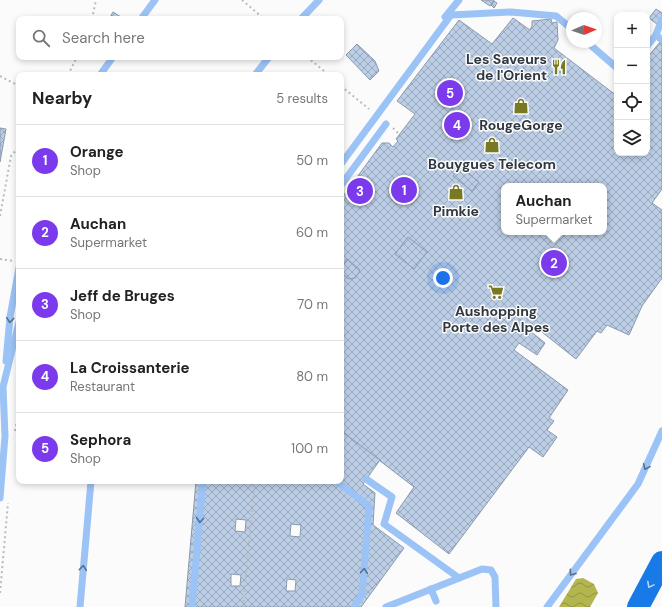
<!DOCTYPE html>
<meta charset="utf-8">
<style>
body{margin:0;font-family:"DM Sans",sans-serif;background:#f6f6f6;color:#222}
.controls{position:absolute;right:12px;top:12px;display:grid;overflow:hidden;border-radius:8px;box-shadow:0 2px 6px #0003}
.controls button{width:36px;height:36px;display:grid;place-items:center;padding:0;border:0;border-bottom:1px solid #e0e0e0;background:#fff;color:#222;font:20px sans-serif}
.compass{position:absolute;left:566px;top:12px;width:36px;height:36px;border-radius:50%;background:#fff;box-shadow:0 2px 6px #0003;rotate:88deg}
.you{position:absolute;left:443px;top:278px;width:14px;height:14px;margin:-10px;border:3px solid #fff;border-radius:50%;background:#1a73e8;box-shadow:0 0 0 6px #1a73e833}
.badge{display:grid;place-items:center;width:26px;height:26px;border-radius:50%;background:#7c3aed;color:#fff;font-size:13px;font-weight:700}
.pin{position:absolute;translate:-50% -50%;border:2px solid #fff;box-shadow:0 1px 4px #0006}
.popup{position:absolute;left:501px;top:183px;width:106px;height:52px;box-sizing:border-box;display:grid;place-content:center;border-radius:8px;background:#fff;filter:drop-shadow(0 1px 3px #0005);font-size:13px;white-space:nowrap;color:#767676}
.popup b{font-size:15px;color:#222}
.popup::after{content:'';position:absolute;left:50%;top:100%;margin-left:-8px;border:8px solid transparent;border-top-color:#fff}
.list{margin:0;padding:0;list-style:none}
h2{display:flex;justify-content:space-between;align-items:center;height:52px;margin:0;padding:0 16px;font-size:17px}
h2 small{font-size:13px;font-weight:400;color:#767676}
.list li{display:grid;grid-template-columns:26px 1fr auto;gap:12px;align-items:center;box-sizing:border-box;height:72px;padding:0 16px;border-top:1px solid #e0e0e0}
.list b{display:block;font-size:15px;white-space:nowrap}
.list p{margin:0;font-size:13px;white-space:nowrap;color:#767676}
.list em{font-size:13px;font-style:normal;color:#767676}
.icon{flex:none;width:22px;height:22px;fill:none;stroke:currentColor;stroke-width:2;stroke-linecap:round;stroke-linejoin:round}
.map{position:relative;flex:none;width:662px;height:607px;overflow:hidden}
.search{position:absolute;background:#fff;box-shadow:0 2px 6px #0003;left:16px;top:16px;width:328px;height:44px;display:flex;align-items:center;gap:10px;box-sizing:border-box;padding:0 14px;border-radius:8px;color:#767676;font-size:15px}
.panel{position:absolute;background:#fff;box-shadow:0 2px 6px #0003;left:16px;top:72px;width:328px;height:412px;border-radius:8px}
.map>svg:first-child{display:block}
</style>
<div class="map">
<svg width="662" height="607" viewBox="0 0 662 607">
<defs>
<pattern id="water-waves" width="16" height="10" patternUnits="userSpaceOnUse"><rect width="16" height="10" fill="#b3b54f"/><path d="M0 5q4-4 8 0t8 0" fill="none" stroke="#929443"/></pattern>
<pattern id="building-cross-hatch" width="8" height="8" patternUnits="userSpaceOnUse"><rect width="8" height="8" fill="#bccee5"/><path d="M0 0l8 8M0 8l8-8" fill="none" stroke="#99a8bb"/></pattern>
</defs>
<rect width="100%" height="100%" fill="#fbfbfb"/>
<!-- water -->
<path fill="url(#water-waves)" d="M583 578 594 584 598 593 590 607H559L576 579Z"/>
<!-- building -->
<g fill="url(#building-cross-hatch)" stroke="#899ab0" fill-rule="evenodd">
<path d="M481 0H494L490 6Z"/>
<path d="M494 1 497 3 494 8 491 5Z"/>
<path d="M656 9 662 13V28L649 18Z"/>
<path d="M113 12 121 17 120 19H109Z"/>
<path d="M513 18 530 30 532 26V21L551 19 552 23 557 22 558 40 554 48 617 96V153H647V58L660 42 662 44V189L652 203 662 210V278L642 306 629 335 607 325 601 333 597 331 576 359 533 325 529 330 545 343 537 355 519 343 514 350 568 390 549 418 554 421 547 430 557 437 543 457 529 447 449 554 396 513 414 487 341 431V199L382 143H389L393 147 398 141 396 139 415 114 397 101 459 20 492 44ZM504 186H604V232H504Z"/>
<path d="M357 44 375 61 379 71 370 80 346 55Z"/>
<path d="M0 128 6 129 0 162Z"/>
<path d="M460 167 479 182 472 191 453 176Z"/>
<path d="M400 177 418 190 419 192 411 202 403 204 390 196 389 191Z"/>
<path d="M408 237 427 252 414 269 395 254Z"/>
<path d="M347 259 359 269 360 271 355 278 349 279 341 273V268Z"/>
<path d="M341 313 344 336 341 337Z"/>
<path d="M341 431 380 460 363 484 375 493 373 525 404 548 361 607H185L196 481H341ZM236 519 246 520 245 532 235 531ZM291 524 301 525 300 537 290 536ZM231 574 241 575 240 586H231ZM287 579 296 580 295 591H286Z"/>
</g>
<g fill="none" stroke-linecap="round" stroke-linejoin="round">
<!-- path -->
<g stroke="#b9bbbe" stroke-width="2" stroke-dasharray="2 3" stroke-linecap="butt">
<path d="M242 0 264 19"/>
<path d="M92 19 96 0"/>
<path d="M307 57 329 75"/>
<path d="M68 75 77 57"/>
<path d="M0 76 19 86"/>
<path d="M341 86 369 109"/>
<path d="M393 128 399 134"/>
<path d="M0 216 11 156 19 147"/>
<path d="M0 259 13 261"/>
<path d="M15 431 19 409"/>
<path d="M0 593 8 503"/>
<path d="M243 607 255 481"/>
</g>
<!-- lane -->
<g stroke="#9cc3f6" stroke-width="7">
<path d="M445 17 459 0"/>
<path d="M141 19 155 0"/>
<path d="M301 19 319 0"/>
<path d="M662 19 656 35 662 40"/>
<path d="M587 42 617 68"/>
<path d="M647 46 656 35"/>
<path d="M100 75 113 57"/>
<path d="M255 75 269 57"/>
<path d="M341 164 451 15 511 12 556 16 572 29"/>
<path d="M341 185 386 124"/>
<path d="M6 361 10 317 19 268"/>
<path d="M366 479 392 497 384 524 459 578"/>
<path d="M336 481 369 506 362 594 354 607"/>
<path d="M0 498 5 436 3 387 19 322"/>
<path d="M431 589 436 601"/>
<path d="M80 607 91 481"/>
<path d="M192 607 203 481"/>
<path d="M386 607 482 569 491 570 495 577 496 607"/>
<path d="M547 607 638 484 662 431"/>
</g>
<!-- highway -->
<path stroke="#177ae6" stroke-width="22" d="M638 607 662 562"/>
</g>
<!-- one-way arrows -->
<defs><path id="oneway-chevron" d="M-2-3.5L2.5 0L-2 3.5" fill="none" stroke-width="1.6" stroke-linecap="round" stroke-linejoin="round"/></defs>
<g stroke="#5b6f89">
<use href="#oneway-chevron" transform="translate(10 320) rotate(97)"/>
<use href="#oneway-chevron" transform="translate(646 467) rotate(114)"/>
<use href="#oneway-chevron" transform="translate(200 520) rotate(95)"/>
<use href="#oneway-chevron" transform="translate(83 568) rotate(-85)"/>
<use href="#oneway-chevron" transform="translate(364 571) rotate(-85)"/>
<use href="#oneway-chevron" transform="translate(572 573) rotate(126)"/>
</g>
<use stroke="#b7d4f5" href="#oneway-chevron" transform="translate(650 585) rotate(118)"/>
<!-- icons -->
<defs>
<g id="restaurant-bare" transform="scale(1.2)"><path d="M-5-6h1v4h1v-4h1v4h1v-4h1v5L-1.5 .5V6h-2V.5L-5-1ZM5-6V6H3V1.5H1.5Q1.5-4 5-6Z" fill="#787920" stroke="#fbfbfb" stroke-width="2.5" paint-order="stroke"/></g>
<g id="shop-bare" transform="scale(1.2)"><path d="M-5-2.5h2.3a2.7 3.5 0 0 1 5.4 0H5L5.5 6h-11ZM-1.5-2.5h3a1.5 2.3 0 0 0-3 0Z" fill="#787920" stroke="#fbfbfb" stroke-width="2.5" paint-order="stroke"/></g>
<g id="supermarket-bare" transform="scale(1.2)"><path d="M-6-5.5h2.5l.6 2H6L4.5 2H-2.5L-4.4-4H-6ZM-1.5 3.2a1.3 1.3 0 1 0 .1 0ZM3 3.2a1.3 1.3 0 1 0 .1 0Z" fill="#787920" stroke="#fbfbfb" stroke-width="2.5" paint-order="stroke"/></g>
</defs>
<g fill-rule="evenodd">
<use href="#restaurant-bare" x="559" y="67"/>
<use href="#shop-bare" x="521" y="106"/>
<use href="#shop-bare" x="492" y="145"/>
<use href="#shop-bare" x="456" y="192"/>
<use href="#supermarket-bare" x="496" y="292"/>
</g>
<g text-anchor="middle" stroke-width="3" stroke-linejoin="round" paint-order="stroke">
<!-- poi labels -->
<g font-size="14" font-weight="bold" fill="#303740" stroke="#fbfbfb">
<text x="547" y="64" text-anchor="end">Les Saveurs<tspan x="547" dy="16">de l'Orient</tspan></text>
<text x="521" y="130">RougeGorge</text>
<text x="492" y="169">Bouygues Telecom</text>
<text x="456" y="216">Pimkie</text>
<text x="496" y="316">Aushopping<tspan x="496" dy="16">Porte des Alpes</tspan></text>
</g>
</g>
</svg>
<div class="controls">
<button>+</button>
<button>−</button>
<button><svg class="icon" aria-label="locate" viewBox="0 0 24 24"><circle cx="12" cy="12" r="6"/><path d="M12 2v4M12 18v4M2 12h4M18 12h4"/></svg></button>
<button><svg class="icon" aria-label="layers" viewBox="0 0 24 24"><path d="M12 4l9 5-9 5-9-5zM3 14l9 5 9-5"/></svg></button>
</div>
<svg class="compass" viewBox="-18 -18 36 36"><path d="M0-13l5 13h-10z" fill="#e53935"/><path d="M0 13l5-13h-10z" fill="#767676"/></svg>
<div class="you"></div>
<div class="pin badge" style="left:404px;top:190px">1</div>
<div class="pin badge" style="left:554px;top:263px">2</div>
<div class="popup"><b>Auchan</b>Supermarket</div>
<div class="pin badge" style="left:360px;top:191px">3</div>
<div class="pin badge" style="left:457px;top:125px">4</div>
<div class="pin badge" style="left:450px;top:93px">5</div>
<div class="search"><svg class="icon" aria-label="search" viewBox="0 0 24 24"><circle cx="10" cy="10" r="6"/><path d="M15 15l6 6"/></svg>Search here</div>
<section class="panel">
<h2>Nearby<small>5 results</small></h2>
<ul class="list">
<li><span class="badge">1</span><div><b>Orange</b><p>Shop</p></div><em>50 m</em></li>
<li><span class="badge">2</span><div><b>Auchan</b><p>Supermarket</p></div><em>60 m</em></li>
<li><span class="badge">3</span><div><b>Jeff de Bruges</b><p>Shop</p></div><em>70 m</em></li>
<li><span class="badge">4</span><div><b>La Croissanterie</b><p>Restaurant</p></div><em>80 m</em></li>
<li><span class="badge">5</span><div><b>Sephora</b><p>Shop</p></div><em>100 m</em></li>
</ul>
</section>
</div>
